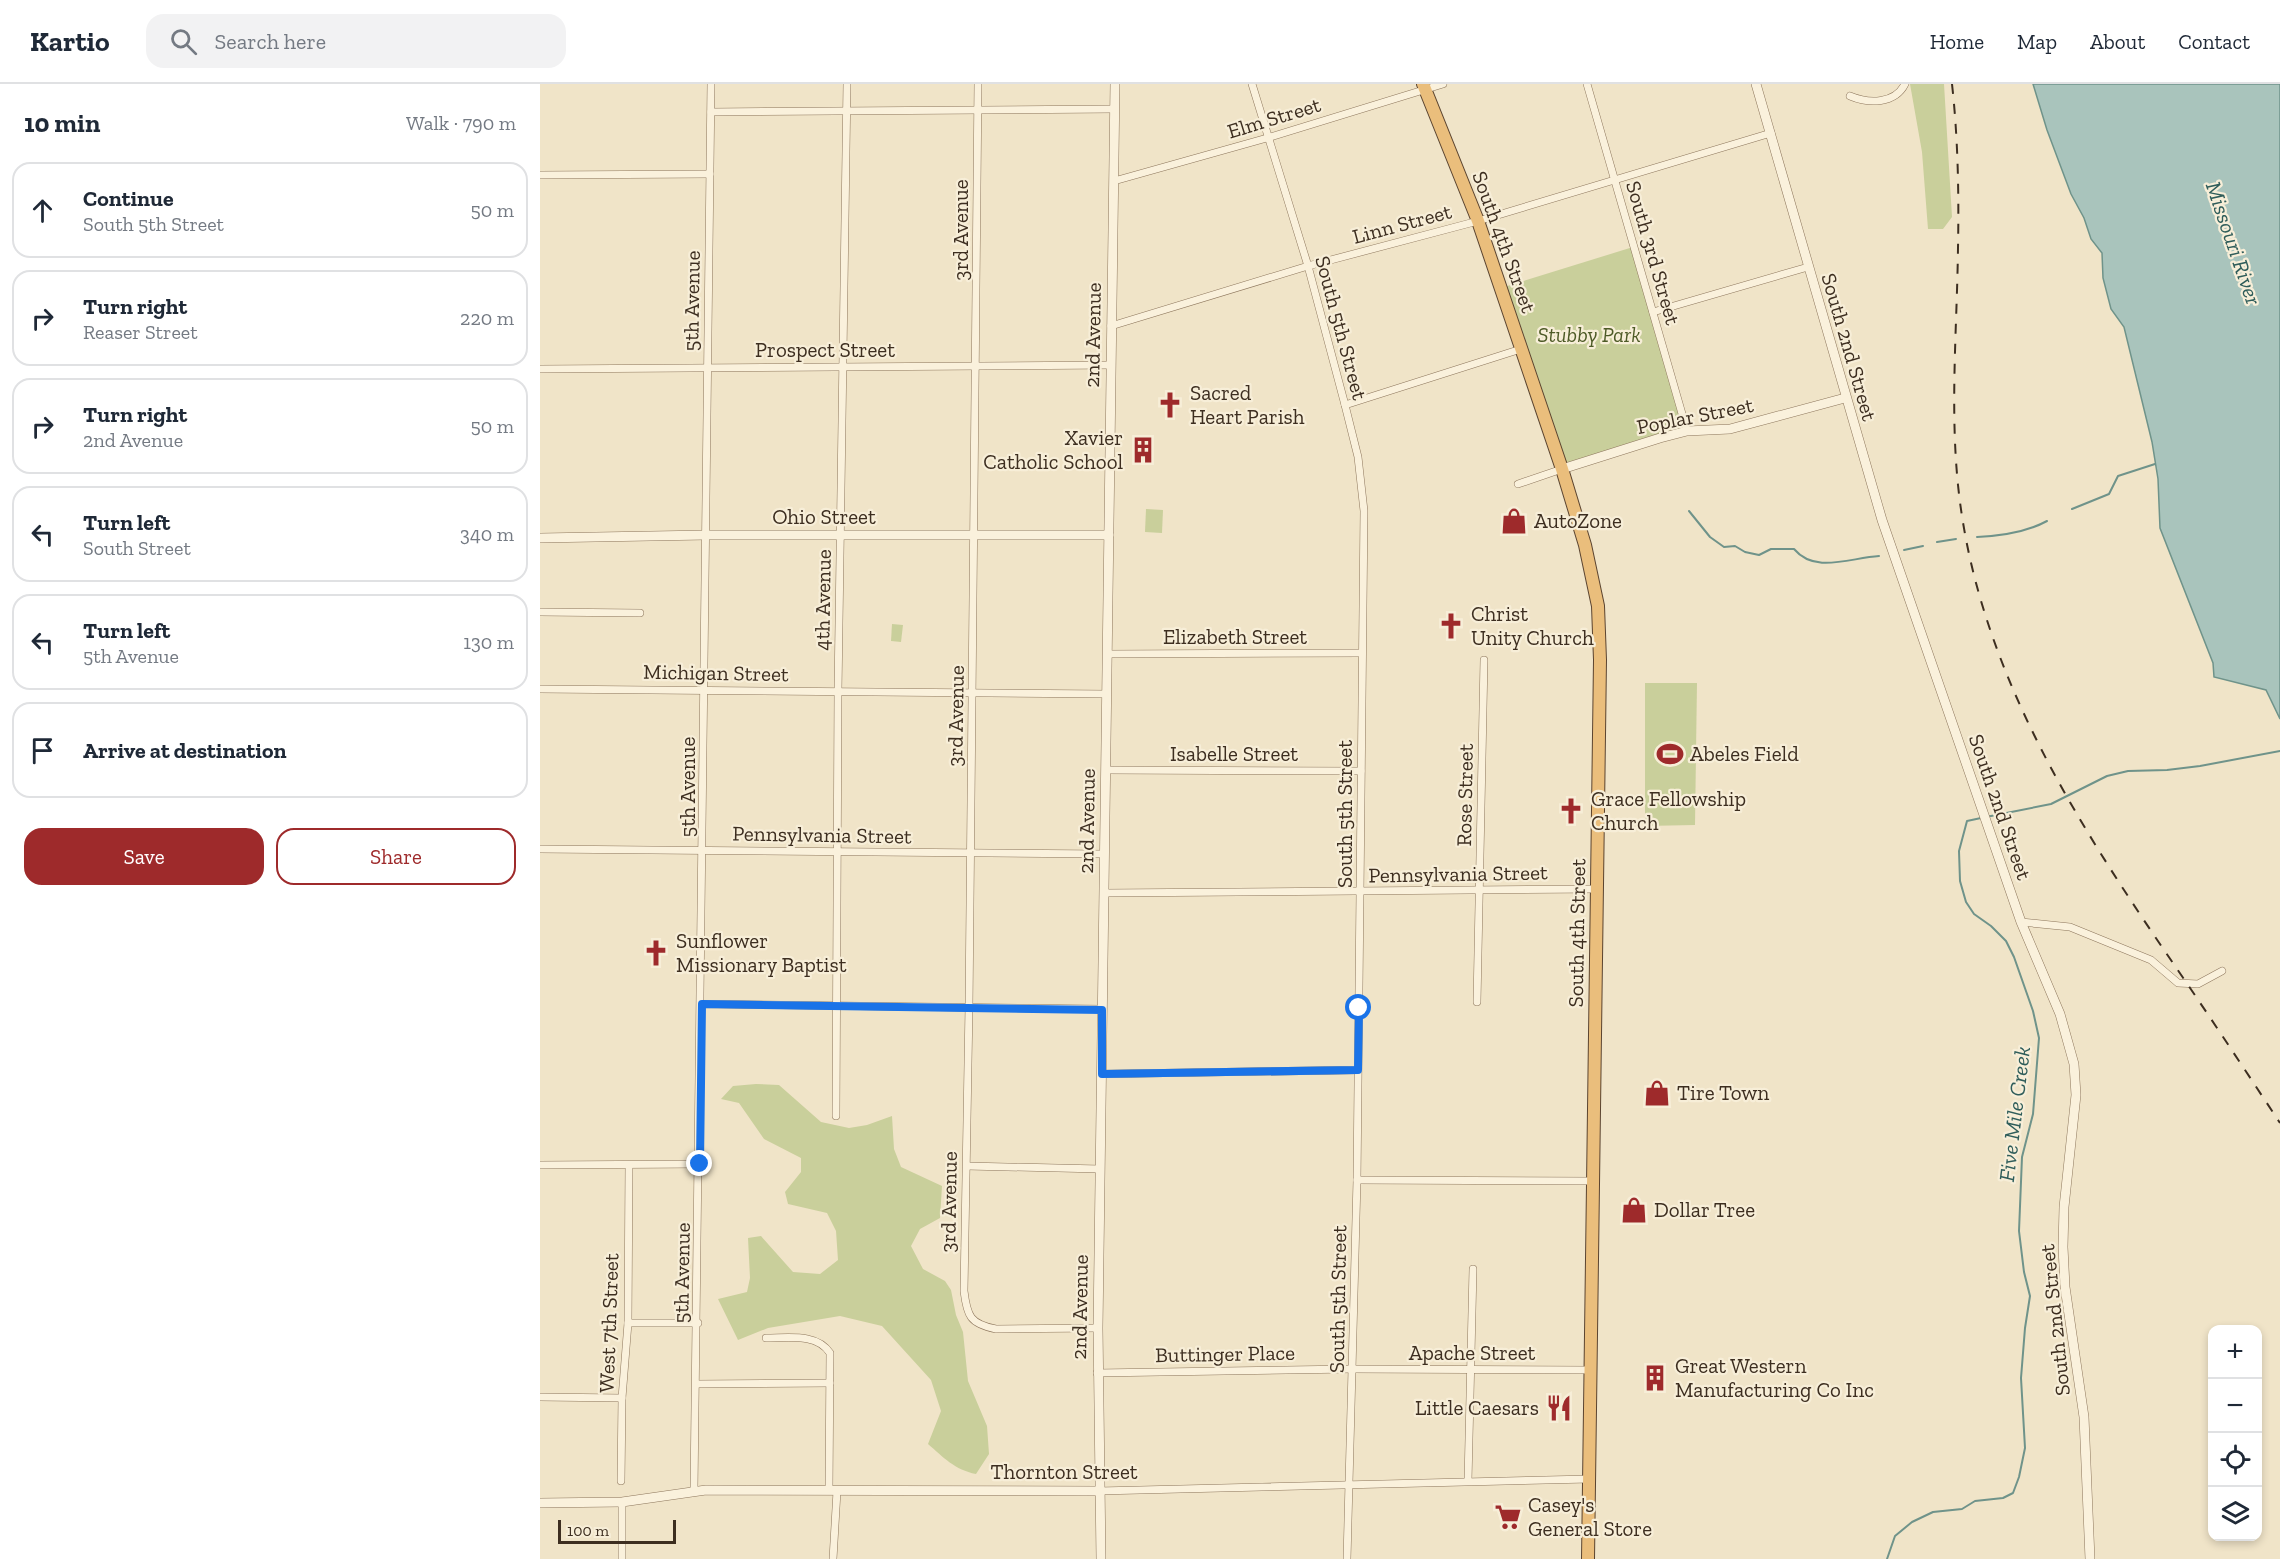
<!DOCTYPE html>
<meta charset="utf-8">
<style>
body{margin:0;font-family:"Zilla Slab",serif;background:#f2f2f3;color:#1f2937}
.controls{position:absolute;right:18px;bottom:18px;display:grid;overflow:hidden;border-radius:12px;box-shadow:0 3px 9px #0003}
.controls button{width:54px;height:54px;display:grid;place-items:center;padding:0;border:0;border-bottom:2px solid #e0e1e3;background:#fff;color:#1f2937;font:30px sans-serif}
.scale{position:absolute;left:18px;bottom:15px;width:118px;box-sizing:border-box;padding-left:6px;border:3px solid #3d2e20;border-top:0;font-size:16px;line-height:21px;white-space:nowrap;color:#3d2e20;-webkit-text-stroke:4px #f7eed8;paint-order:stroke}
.stop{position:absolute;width:18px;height:18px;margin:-14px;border:4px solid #1a73e8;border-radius:50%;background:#fff}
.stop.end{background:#1a73e8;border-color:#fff;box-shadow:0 2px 6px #0008}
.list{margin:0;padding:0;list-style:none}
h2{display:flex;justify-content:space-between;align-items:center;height:78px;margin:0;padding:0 24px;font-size:26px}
h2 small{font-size:20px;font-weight:400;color:#747a83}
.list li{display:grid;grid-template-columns:39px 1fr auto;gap:18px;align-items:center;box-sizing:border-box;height:96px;margin:0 12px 12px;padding:0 12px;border:2px solid #e0e1e3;border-radius:18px}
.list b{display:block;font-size:22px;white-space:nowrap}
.list p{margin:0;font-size:20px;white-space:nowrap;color:#747a83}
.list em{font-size:20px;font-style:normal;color:#747a83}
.actions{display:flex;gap:12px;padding:18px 24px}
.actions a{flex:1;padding:14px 0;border:2px solid #9e2a2b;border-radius:18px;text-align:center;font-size:21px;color:#9e2a2b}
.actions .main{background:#9e2a2b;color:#fff}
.icon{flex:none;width:33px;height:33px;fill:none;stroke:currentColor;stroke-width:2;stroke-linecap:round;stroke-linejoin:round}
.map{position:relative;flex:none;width:1740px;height:1475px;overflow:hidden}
header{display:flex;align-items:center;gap:36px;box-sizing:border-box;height:84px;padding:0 30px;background:#fff;border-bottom:2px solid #e0e1e3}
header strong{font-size:28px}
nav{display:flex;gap:33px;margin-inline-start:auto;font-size:21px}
.search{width:420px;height:54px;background:#f2f2f3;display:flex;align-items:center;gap:15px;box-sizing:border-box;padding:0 21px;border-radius:18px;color:#747a83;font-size:22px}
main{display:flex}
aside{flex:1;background:#fff}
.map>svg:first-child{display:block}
</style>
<header>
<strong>Kartio</strong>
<div class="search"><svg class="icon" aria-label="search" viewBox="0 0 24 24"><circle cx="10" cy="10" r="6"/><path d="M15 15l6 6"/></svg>Search here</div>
<nav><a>Home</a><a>Map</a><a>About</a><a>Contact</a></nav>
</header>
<main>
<aside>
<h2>10 min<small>Walk · 790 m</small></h2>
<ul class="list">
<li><svg class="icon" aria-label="ahead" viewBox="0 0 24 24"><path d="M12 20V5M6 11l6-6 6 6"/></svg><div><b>Continue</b><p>South 5th Street</p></div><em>50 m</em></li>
<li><svg class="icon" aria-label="right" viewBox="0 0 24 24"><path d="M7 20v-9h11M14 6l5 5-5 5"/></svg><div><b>Turn right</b><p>Reaser Street</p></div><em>220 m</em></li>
<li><svg class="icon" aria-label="right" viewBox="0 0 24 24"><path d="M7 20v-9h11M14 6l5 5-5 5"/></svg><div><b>Turn right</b><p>2nd Avenue</p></div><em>50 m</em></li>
<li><svg class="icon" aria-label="left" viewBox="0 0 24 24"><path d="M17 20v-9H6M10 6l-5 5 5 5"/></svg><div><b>Turn left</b><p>South Street</p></div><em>340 m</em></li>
<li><svg class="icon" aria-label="left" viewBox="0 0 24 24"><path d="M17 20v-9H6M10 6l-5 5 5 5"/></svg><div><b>Turn left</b><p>5th Avenue</p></div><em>130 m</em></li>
<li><svg class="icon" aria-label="arrive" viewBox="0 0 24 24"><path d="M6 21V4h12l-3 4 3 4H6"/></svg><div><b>Arrive at destination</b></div></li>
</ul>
<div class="actions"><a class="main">Save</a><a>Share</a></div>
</aside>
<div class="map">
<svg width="1740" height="1475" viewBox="0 0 1740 1475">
<rect width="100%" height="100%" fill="#f0e4c8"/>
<!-- green -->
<g fill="#c9cf9b">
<path d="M1370 0H1404L1412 133 1403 145H1388L1382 68Z"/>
<path d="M1093 163 1147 347 1022 385 961 204Z"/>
<path d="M606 425 623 426 622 449 605 448Z"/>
<path d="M352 540 363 541 361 558 351 557Z"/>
<path d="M1105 599H1157L1155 741 1105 742Z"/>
<path d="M216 1000 239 1001 281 1038 309 1044 327 1041 352 1032 354 1065 361 1083 402 1102 400 1134 380 1145 371 1162 383 1185 405 1197 411 1206 416 1231 423 1248 428 1297 447 1342 449 1370 436 1390C415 1386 403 1373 388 1360L401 1327 391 1296 342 1242 300 1232 228 1244 198 1256 178 1215 207 1208 210 1194 208 1154 221 1152 253 1188 280 1190 298 1176 296 1147 287 1129 248 1120 245 1108 261 1088V1074L224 1055 199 1019 181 1015 193 1002Z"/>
</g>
<!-- water -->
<path fill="#a9c4bc" stroke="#6f938a" stroke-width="1.5" d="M1493 0H1740V635L1726 606 1674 593 1673 579 1620 444 1618 395 1612 358 1584 243 1571 225 1563 194 1562 169 1551 155 1544 134 1531 110 1507 46Z"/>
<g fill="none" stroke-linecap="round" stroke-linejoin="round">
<!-- stream -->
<g stroke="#6f938a" stroke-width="2">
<path d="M1532 425 1569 410 1578 392 1615 380"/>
<path d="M1149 427 1170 453 1184 463 1195 462 1205 468 1219 471 1231 465H1254C1275 490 1309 474 1339 472"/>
<path d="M1437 453C1459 452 1487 448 1507 437"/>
<path d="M1397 458 1416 455"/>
<path d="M1364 466 1383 462"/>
<path d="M1446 733 1511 720 1567 692 1588 687 1627 686 1660 682 1740 667"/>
<path d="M1347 1475 1355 1452 1372 1438 1393 1428 1422 1425 1435 1417 1463 1414 1473 1409 1479 1393 1485 1364 1481 1294 1485 1244 1490 1212 1484 1188 1479 1147 1482 1073 1493 1030 1499 954 1493 927 1474 873 1466 857 1451 842 1434 830 1426 818 1420 797 1419 767 1427 737 1441 734"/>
</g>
<!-- minor casing -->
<g stroke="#8d765c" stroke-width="8">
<g id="minor">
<path d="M438 0 429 923 424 1207C427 1232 430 1240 456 1245L558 1244"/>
<path d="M712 0 768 182 805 321 818 373 824 427 817 1096 807 1475"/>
<path d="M1047 0 1147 347"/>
<path d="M1310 12C1329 20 1355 20 1365 0"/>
<path d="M171 28 574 25"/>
<path d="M0 91 170 90"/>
<path d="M574 97 727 54 903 0"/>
<path d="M1113 228 1268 183"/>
<path d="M571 242 768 182 938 137 1231 49"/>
<path d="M0 285 571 281"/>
<path d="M805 321 981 265"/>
<path d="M978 400 1022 385"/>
<path d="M0 528 100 529"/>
<path d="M567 570 822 569"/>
<path d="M0 605 567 610"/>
<path d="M566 686 821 687"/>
<path d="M0 765 564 770"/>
<path d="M564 809 1057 805"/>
<path d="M1481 838 1530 843 1611 876 1638 899 1658 900 1682 887"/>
<path d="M937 918 944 576"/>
<path d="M162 920 562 925"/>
<path d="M562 990 818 986"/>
<path d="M296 1032 298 607 307 0"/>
<path d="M0 1081 160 1080"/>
<path d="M427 1082 560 1085"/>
<path d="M817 1096 1053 1097"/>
<path d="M88 1239H158"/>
<path d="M226 1254C249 1254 277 1249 290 1269L289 1406"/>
<path d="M557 1289 812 1285 1050 1286"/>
<path d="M156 1300 290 1299"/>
<path d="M0 1313 82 1314"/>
<path d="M81 1397 82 1314 88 1239 89 1081"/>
<path d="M928 1397 933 1185"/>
<path d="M154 1406C163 938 165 469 171 0"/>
<path d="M559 1407 1049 1395"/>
<path d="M82 1418V1475"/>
<path d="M293 1475 297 1407"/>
</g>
</g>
<!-- tertiary casing -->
<g stroke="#8d765c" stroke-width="10">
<g id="tertiary">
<path d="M1216 0 1342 436 1481 838 1520 930 1534 980 1536 1011 1524 1123 1523 1163 1525 1203 1544 1333 1550 1475"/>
<path d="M1022 385 1120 354 1147 347 1190 345 1305 314"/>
<path d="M0 454 166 451H569"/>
<path d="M0 1419 82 1418 166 1406 559 1407"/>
<path d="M561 1475 558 1244 575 0"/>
</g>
</g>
<!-- trunk casing -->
<g stroke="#5b4430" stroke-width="14">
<path id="trunk" d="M883 0 938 137 1022 385 1045 461 1058 522 1060 576 1048 1475"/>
</g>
<!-- minor -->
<use href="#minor" stroke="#faf1dc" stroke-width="7"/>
<!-- tertiary -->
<use href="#tertiary" stroke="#faf1dc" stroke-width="9"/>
<!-- trunk -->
<use href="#trunk" stroke="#eabe7c" stroke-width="12"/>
<!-- rail -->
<path stroke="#3d2e20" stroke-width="2" stroke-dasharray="10 10" stroke-linecap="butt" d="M1412 0C1418 54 1419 109 1418 164 1417 243 1410 322 1418 401 1437 588 1542 747 1646 898 1678 945 1709 992 1740 1039"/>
</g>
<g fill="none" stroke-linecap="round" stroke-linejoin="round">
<!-- route -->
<path stroke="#1a73e8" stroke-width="8" d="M160 1080 162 920 562 926V990L818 986 819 924"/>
</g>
<!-- icons -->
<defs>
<g id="church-bare" transform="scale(2.07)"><path d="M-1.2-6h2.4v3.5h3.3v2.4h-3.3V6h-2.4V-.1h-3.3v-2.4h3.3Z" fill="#9e2a2b" stroke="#f7eed8" stroke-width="2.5" paint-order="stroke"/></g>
<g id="building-bare" transform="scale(2.07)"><path d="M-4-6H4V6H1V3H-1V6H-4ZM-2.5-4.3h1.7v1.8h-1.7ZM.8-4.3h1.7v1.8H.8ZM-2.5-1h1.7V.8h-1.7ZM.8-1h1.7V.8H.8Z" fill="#9e2a2b" stroke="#f7eed8" stroke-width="2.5" paint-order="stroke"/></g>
<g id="shop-bare" transform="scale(2.07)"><path d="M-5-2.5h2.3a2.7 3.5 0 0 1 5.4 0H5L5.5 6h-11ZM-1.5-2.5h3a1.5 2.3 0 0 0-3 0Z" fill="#9e2a2b" stroke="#f7eed8" stroke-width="2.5" paint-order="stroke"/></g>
<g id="stadium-bare" transform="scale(2.07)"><path d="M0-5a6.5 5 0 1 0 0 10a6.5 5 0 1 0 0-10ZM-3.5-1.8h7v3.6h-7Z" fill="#9e2a2b" stroke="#f7eed8" stroke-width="2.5" paint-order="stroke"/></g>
<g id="restaurant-bare" transform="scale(2.07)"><path d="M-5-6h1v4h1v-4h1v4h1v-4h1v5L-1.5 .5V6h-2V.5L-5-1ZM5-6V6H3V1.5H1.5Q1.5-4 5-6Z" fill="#9e2a2b" stroke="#f7eed8" stroke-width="2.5" paint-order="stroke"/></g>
<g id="supermarket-bare" transform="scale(2.07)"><path d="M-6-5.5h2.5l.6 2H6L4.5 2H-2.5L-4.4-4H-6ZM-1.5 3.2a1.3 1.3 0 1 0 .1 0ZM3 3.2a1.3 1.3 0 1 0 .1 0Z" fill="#9e2a2b" stroke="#f7eed8" stroke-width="2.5" paint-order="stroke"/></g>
</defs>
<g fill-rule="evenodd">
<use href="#church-bare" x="630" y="321"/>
<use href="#building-bare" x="603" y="366"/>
<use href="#shop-bare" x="974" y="437"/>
<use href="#church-bare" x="911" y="542"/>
<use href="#stadium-bare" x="1130" y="670"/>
<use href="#church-bare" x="1031" y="727"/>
<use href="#church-bare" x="116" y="869"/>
<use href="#shop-bare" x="1117" y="1009"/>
<use href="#shop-bare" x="1094" y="1126"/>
<use href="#building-bare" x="1115" y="1294"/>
<use href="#restaurant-bare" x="1019" y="1324"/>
<use href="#supermarket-bare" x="968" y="1433"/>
</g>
<g text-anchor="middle" stroke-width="4.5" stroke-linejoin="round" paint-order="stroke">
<!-- street labels -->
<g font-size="21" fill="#3d2e20" stroke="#f7eed8">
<text transform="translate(734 34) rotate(-17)" y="7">Elm Street</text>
<text transform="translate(862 140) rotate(-15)" y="7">Linn Street</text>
<text transform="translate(421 146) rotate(-90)" y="7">3rd Avenue</text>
<text transform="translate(964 158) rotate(70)" y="7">South 4th Street</text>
<text transform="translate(1113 169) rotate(74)" y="7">South 3rd Street</text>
<text transform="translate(152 217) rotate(-89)" y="7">5th Avenue</text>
<text transform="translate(801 244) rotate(75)" y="7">South 5th Street</text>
<text transform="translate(553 251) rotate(-89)" y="7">2nd Avenue</text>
<text transform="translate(1309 263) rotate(74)" y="7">South 2nd Street</text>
<text x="285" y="273">Prospect Street</text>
<text transform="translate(1155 332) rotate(-11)" y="7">Poplar Street</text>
<text x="284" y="440">Ohio Street</text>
<text transform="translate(283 516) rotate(-89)" y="7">4th Avenue</text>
<text x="695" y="560">Elizabeth Street</text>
<text transform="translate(176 589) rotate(1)" y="7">Michigan Street</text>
<text transform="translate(416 632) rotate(-89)" y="7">3rd Avenue</text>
<text x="694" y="677">Isabelle Street</text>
<text transform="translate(148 703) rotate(-90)" y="7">5th Avenue</text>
<text transform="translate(925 711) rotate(-89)" y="7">Rose Street</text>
<text transform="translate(1460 723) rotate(71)" y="7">South 2nd Street</text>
<text transform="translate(805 730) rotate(-90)" y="7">South 5th Street</text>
<text transform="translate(547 737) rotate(-89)" y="7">2nd Avenue</text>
<text transform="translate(282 751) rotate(1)" y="7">Pennsylvania Street</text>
<text transform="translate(918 790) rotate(-1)" y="7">Pennsylvania Street</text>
<text transform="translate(1037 849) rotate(-89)" y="7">South 4th Street</text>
<text transform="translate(409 1118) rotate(-89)" y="7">3rd Avenue</text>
<text transform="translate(142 1189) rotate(-89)" y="7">5th Avenue</text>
<text transform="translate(798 1215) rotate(-89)" y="7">South 5th Street</text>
<text transform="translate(540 1223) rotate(-89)" y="7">2nd Avenue</text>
<text transform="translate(1515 1236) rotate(-96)" y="7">South 2nd Street</text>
<text transform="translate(69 1239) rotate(-88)" y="7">West 7th Street</text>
<text x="932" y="1276">Apache Street</text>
<text transform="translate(685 1270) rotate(-1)" y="7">Buttinger Place</text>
<text x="524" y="1395">Thornton Street</text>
</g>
<!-- park labels -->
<g font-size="21" font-style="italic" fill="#4d5a26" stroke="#f7eed8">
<text x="1049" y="258">Stubby Park</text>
</g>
<!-- poi labels -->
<g font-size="21" fill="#3d2e20" stroke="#f7eed8" text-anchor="start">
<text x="650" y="316">Sacred<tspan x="650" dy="24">Heart Parish</tspan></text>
<text x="583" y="361" text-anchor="end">Xavier<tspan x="583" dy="24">Catholic School</tspan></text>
<text x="994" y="444">AutoZone</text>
<text x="931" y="537">Christ<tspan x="931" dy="24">Unity Church</tspan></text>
<text x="1150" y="677">Abeles Field</text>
<text x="1051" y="722">Grace Fellowship<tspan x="1051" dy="24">Church</tspan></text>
<text x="136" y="864">Sunflower<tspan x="136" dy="24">Missionary Baptist</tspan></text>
<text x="1137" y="1016">Tire Town</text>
<text x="1114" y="1133">Dollar Tree</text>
<text x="1135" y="1289">Great Western<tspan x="1135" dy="24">Manufacturing Co Inc</tspan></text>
<text x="999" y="1331" text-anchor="end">Little Caesars</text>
<text x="988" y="1428">Casey's<tspan x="988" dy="24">General Store</tspan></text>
</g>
<!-- water labels -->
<g font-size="22" font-style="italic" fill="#2f5d5a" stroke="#f7eed8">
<text transform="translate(1694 159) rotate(71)" y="8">Missouri River</text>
<text transform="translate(1474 1030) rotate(-83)" y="8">Five Mile Creek</text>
</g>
</g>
</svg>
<div class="controls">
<button>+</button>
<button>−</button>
<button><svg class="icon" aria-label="locate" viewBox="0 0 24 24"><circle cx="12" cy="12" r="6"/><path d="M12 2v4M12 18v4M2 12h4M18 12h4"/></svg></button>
<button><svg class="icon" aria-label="layers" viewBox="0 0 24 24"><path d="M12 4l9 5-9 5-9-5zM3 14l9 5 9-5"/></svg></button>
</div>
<div class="scale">100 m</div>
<div class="stop" style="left:819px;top:924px"></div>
<div class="stop end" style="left:160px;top:1080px"></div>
</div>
</main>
